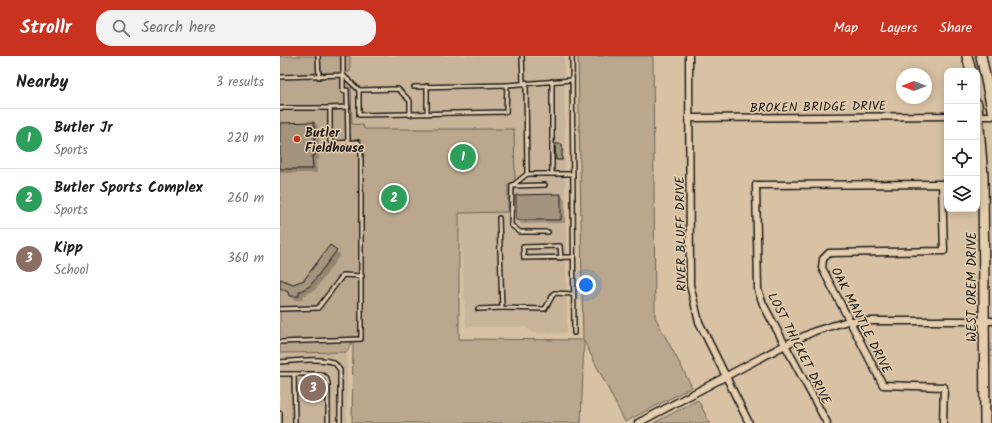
<!DOCTYPE html>
<meta charset="utf-8">
<style>
body{margin:0;font-family:Kalam,sans-serif;background:#f2f2f2;color:#202124}
.controls{position:absolute;right:12px;top:12px;display:grid;overflow:hidden;border-radius:8px;box-shadow:0 2px 10px #0003}
.controls button{width:36px;height:36px;display:grid;place-items:center;padding:0;border:0;border-bottom:1px solid #e0e0e0;background:#fff;color:#202124;font:20px sans-serif}
.compass{position:absolute;left:616px;top:12px;width:36px;height:36px;border-radius:50%;background:#fff;box-shadow:0 2px 10px #0003;rotate:270deg}
.you{position:absolute;left:306px;top:229px;width:14px;height:14px;margin:-10px;border:3px solid #fff;border-radius:50%;background:#1a73e8;box-shadow:0 0 0 6px #1a73e833}
.badge{display:grid;place-items:center;width:26px;height:26px;border-radius:50%;background:#c8321e;color:#fff;font-size:13px;font-weight:700}
.pin{position:absolute;translate:-50% -50%;border:2px solid #fff;box-shadow:0 1px 4px #0006}
.list{margin:0;padding:0;list-style:none}
h2{display:flex;justify-content:space-between;align-items:center;height:52px;margin:0;padding:0 16px;font-size:17px}
h2 small{font-size:13px;font-weight:400;color:#757577}
.list li{display:grid;grid-template-columns:26px 1fr auto;gap:12px;align-items:center;box-sizing:border-box;height:60px;padding:0 16px;border-top:1px solid #e0e0e0}
.list b{display:block;font-size:15px;white-space:nowrap}
.list p{margin:0;font-size:13px;white-space:nowrap;color:#757577}
.list em{font-size:13px;font-style:normal;color:#757577}
.icon{flex:none;width:22px;height:22px;fill:none;stroke:currentColor;stroke-width:2;stroke-linecap:round;stroke-linejoin:round}
.map{position:relative;flex:none;width:712px;height:367px;overflow:hidden}
header{display:flex;align-items:center;gap:24px;box-sizing:border-box;height:56px;padding:0 20px;background:#c8321e;color:#fff}
header strong{font-size:19px}
nav{display:flex;gap:22px;margin-inline-start:auto;font-size:14px}
.search{width:280px;height:36px;background:#f2f2f2;display:flex;align-items:center;gap:10px;box-sizing:border-box;padding:0 14px;border-radius:16px;color:#757577;font-size:15px}
main{display:flex}
aside{flex:1;background:#fff}
.map>svg:first-child{display:block}
</style>
<header>
<strong>Strollr</strong>
<div class="search"><svg class="icon" aria-label="search" viewBox="0 0 24 24"><circle cx="10" cy="10" r="6"/><path d="M15 15l6 6"/></svg>Search here</div>
<nav><a>Map</a><a>Layers</a><a>Share</a></nav>
</header>
<main>
<aside>
<h2>Nearby<small>3 results</small></h2>
<ul class="list">
<li><span class="badge" style="background:#2e9e5b">1</span><div><b>Butler Jr</b><p>Sports</p></div><em>220 m</em></li>
<li><span class="badge" style="background:#2e9e5b">2</span><div><b>Butler Sports Complex</b><p>Sports</p></div><em>260 m</em></li>
<li><span class="badge" style="background:#8d6e63">3</span><div><b>Kipp</b><p>School</p></div><em>360 m</em></li>
</ul>
</aside>
<div class="map">
<svg width="712" height="367" viewBox="0 0 712 367">
<rect width="100%" height="100%" fill="#d9c2a4"/>
<filter id="ink" filterUnits="userSpaceOnUse"><feTurbulence type="fractalNoise" baseFrequency=".025" numOctaves="2"/><feDisplacementMap in="SourceGraphic" scale="8" xChannelSelector="R" yChannelSelector="G"/><feConvolveMatrix kernelMatrix="1 2 1 2 8 2 1 2 1" color-interpolation-filters="sRGB"/></filter>
<g filter="url(#ink)">
<!-- built -->
<g fill="#c9b499">
<path d="M70 0H284L287 277H253L246 271H186L179 156 228 128 234 73H84L83 69 72 68 71 28 65 24V16L70 15Z"/>
<path d="M67 296V367H0V297Z"/>
</g>
<!-- green -->
<g fill="#baa78e" stroke="#6b6255">
<path d="M0 0H70V16H65V24L71 28 72 68 83 69 84 73H234L235 125 228 128V156L179 157V283L303 284 298 0H373L375 261 412 331 345 366 304 285 301 367H72L73 284 67 296 0 297Z"/>
<path d="M418 344 430 367H374Z"/>
</g>
<!-- shadow -->
<g fill="#0003">
<path d="M34 67 38 71 39 104H36L37 117H0V68Z"/>
<path d="M281 89 283 91V105H279L277 103Z"/>
<path d="M281 139 285 144V167L241 168 237 163Z"/>
<path d="M56 195 60 199 35 234 23 240V244H14L10 238 0 232V223L7 229 19 228 25 225Z"/>
</g>
<!-- building -->
<g fill="#a4947e" stroke="#1c1c1c">
<path d="M34 66 35 100H32L33 113H0V67Z"/>
<path d="M275 88H282V104H276Z"/>
<path d="M281 138V164H236V139Z"/>
<path d="M50 189 57 194 30 230 19 236V240H9L8 236 0 232V223L13 228 24 224Z"/>
</g>
<g fill="none" stroke-linecap="round" stroke-linejoin="round">
<!-- service casing -->
<g stroke="#1c1c1c" stroke-width="6">
<g id="service">
<path d="M38 0 39 21"/>
<path d="M63 0V35L67 34 68 86"/>
<path d="M242 0 243 26"/>
<path d="M292 0 294 277"/>
<path d="M0 21 63 19 79 34V59L226 56 227 29"/>
<path d="M246 26 247 118"/>
<path d="M147 30V57"/>
<path d="M134 31 227 29 292 24"/>
<path d="M79 34 118 33 130 45V59"/>
<path d="M0 52H50V85L53 87 78 86 81 90V283L0 286"/>
<path d="M50 52 68 51"/>
<path d="M272 118V25"/>
<path d="M232 130 265 129"/>
<path d="M219 162 222 252 265 253 274 237 293 238"/>
<path d="M268 176H240L231 169 232 130 247 118H292"/>
<path d="M281 202 280 190 243 191 244 202 293 201"/>
<path d="M0 253 38 252 63 219 82 220"/>
<path d="M198 253 222 252"/>
<path d="M0 306C13 305 44 301 54 307 57 309 58 312 60 314V367"/>
<path d="M0 318H40L46 321 48 327V367"/>
<path d="M14 318 15 367"/>
<path d="M0 357V367"/>
</g>
</g>
<!-- minor casing -->
<g stroke="#1c1c1c" stroke-width="9">
<g id="minor">
<path d="M409 0 410 229 419 266 469 367"/>
<path d="M697 60H712"/>
<path d="M409 62 667 60"/>
<path d="M358 367 505 289 535 275 568 265H712"/>
<path d="M547 367 483 248 478 234 476 129 662 128 664 195 549 197 543 203 542 212 603 329 664 331 663 367"/>
</g>
</g>
<!-- secondary casing -->
<g stroke="#1c1c1c" stroke-width="12">
<g id="secondary">
<path d="M687 0 691 15"/>
<path d="M701 0 712 53"/>
<path d="M697 48 703 120 705 367"/>
</g>
</g>
<!-- service -->
<use href="#service" stroke="#e5cdad" stroke-width="3"/>
<!-- minor -->
<use href="#minor" stroke="#e5cdad" stroke-width="6"/>
<!-- secondary -->
<use href="#secondary" stroke="#e5cdad" stroke-width="9"/>
</g>
</g>
<!-- markers -->
<circle fill="#c8321e" stroke="#e5cdad" stroke-width="1.5" cx="17" cy="83" r="4"/>
<g text-anchor="middle" stroke-width="3" stroke-linejoin="round" paint-order="stroke">
<!-- street labels -->
<g font-size="13" fill="#1c1c1c" stroke="#e5cdad">
<text transform="translate(538 50) rotate(-1)" y="5">BROKEN BRIDGE DRIVE</text>
<text transform="translate(400 178) rotate(-91)" y="5">RIVER BLUFF DRIVE</text>
<text transform="translate(691 231) rotate(-90)" y="5">WEST OREM DRIVE</text>
<text transform="translate(582 264) rotate(63)" y="5">OAK MANTLE DRIVE</text>
<text transform="translate(520 292) rotate(63)" y="5">LOST THICKET DRIVE</text>
</g>
<!-- poi labels -->
<g font-size="13" font-weight="bold" fill="#1c1c1c" stroke="#e5cdad" text-anchor="start">
<text x="25" y="81">Butler<tspan x="25" dy="15">Fieldhouse</tspan></text>
</g>
</g>
</svg>
<div class="controls">
<button>+</button>
<button>−</button>
<button><svg class="icon" aria-label="locate" viewBox="0 0 24 24"><circle cx="12" cy="12" r="6"/><path d="M12 2v4M12 18v4M2 12h4M18 12h4"/></svg></button>
<button><svg class="icon" aria-label="layers" viewBox="0 0 24 24"><path d="M12 4l9 5-9 5-9-5zM3 14l9 5 9-5"/></svg></button>
</div>
<svg class="compass" viewBox="-18 -18 36 36"><path d="M0-13l5 13h-10z" fill="#e53935"/><path d="M0 13l5-13h-10z" fill="#757577"/></svg>
<div class="you"></div>
<div class="pin badge" style="left:183px;top:101px;background:#2e9e5b">1</div>
<div class="pin badge" style="left:114px;top:142px;background:#2e9e5b">2</div>
<div class="pin badge" style="left:33px;top:332px;background:#8d6e63">3</div>
</div>
</main>
